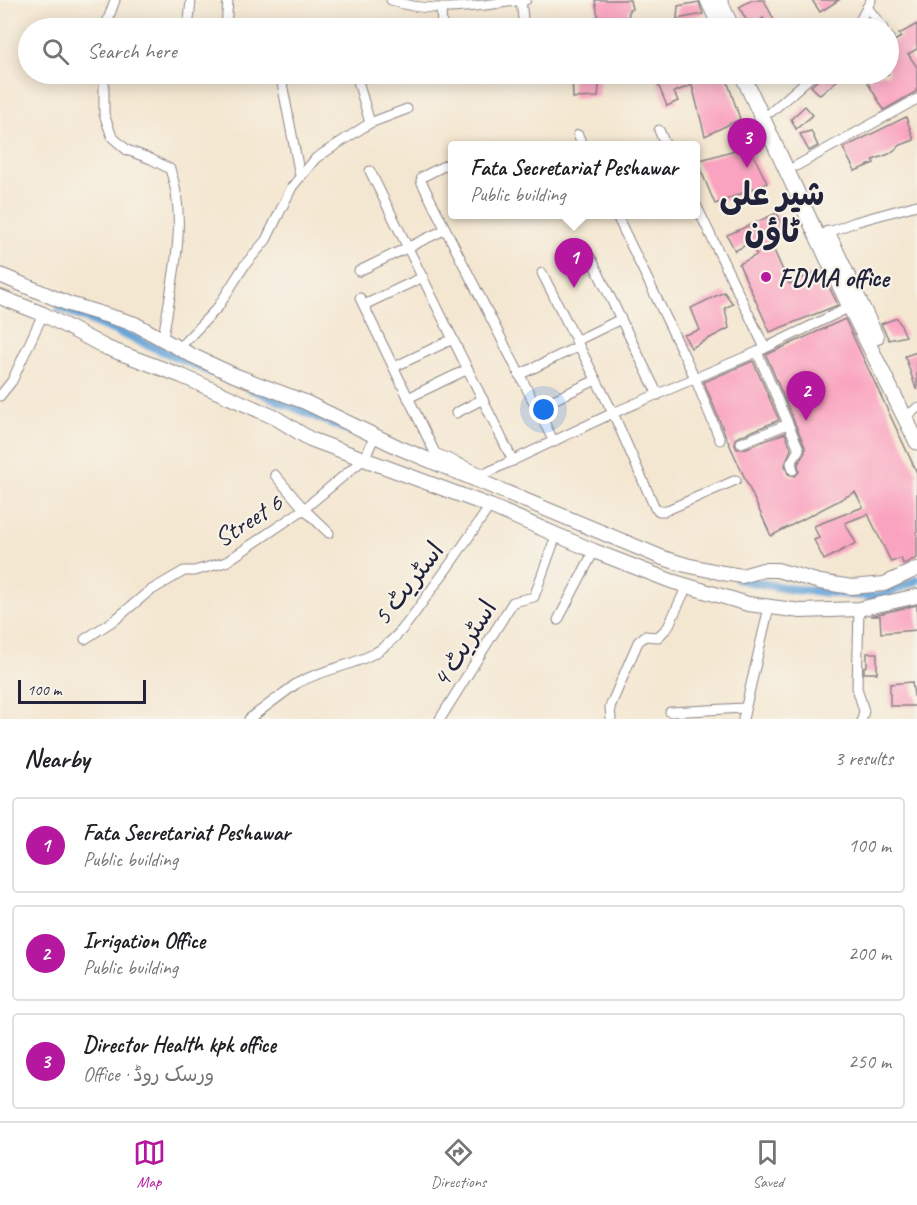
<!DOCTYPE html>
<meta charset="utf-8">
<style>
body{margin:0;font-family:Caveat,"Playpen Sans Arabic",sans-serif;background:#f6f6f6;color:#202124}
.scale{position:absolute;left:18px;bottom:15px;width:128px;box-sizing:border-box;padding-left:6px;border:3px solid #22223b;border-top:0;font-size:16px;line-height:21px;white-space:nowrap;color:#22223b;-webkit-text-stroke:4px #f7f3e8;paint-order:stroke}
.you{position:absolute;left:544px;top:410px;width:21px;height:21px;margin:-15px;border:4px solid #fff;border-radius:50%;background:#1a73e8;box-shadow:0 0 0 9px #1a73e833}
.badge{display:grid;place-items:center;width:39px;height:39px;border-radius:50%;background:#b5179e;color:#fff;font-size:20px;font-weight:700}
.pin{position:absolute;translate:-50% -50px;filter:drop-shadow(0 2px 3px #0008)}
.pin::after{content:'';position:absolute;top:32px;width:21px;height:18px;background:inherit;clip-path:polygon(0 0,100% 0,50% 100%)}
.popup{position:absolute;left:448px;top:141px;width:252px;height:78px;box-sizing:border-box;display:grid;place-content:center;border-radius:6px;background:#fff;filter:drop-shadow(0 2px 4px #0005);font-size:20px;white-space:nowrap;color:#757577}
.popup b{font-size:22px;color:#202124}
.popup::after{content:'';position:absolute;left:50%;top:100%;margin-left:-12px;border:12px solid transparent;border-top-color:#fff}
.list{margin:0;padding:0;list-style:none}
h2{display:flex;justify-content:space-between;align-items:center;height:78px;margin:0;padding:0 24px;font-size:26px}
h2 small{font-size:20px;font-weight:400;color:#757577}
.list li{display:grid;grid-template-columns:39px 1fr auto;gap:18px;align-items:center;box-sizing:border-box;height:96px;margin:0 12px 12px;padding:0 12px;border:2px solid #e0e0e0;border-radius:6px}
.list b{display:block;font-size:22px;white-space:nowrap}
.list p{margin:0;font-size:20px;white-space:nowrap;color:#757577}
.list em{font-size:20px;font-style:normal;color:#757577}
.icon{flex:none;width:33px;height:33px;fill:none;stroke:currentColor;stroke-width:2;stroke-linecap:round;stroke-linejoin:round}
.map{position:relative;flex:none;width:917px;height:719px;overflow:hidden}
.search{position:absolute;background:#fff;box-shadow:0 3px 15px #0003;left:18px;right:18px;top:18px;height:66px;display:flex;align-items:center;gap:15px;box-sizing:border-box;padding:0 21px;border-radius:33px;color:#757577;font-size:22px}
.sheet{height:402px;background:#fff}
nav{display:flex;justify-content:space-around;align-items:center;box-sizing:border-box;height:84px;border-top:2px solid #e0e0e0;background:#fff;font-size:16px;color:#757577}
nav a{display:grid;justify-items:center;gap:3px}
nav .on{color:#b5179e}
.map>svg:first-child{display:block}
</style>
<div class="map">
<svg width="917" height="719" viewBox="0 0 917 719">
<rect width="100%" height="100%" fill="#f7f3e8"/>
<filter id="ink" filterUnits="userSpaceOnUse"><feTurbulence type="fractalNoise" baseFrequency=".0167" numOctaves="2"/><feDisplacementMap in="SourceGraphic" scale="12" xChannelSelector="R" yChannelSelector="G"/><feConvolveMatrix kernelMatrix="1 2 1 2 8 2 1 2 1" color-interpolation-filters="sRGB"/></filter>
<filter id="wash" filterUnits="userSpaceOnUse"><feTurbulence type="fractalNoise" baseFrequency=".008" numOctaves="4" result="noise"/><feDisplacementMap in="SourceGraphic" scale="24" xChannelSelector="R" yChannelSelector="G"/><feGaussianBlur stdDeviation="1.35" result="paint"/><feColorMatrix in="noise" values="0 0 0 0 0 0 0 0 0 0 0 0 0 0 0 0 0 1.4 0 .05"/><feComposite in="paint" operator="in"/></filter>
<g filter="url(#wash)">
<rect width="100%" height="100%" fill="#f4e7d1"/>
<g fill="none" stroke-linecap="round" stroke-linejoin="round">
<!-- canal -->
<g stroke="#68a5d9" stroke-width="9">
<path d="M60 307 210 371"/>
<path d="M248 387 348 430"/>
<path d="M738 579 791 589 879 597 917 580"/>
</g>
</g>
<g id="blocks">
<!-- building -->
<g fill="#faa3c0">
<path d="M595 0H630L632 9H629L628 28H600Z"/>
<path d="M752 0H764L778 28H769L763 18 751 28 739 7Z"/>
<path d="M812 0H839L820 12Z"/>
<path d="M699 2 703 14 677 19 678 6Z"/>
<path d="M563 21 564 28H537V24Z"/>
<path d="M917 24V49L908 54 917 67V91L884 110 866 80 876 74H888V45L901 37 899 34Z"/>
<path d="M675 74H725L740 119 705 136 692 85 674 92 678 101 667 106 655 77Z"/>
<path d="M821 74H837L840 78 820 95 811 86 819 79Z"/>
<path d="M600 76 598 97 573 98 572 77Z"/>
<path d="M805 106 813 115 796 129 791 119Z"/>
<path d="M906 117 914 140 901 145 889 154 873 160 874 163 855 171 843 148Z"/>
<path d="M811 131 818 146 809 151 800 134Z"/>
<path d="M749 146 767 183 715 204 697 161Z"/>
<path d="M777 213 786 234 769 239 789 284 821 270 838 305 770 332 739 264 757 255 749 243 735 251 727 235Z"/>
<path d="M724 292 733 304 725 308 729 328 691 348 684 335 700 330 691 308Z"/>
<path d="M897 318 906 336 889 340 881 324Z"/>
<path d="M845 319 917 473V558L903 564 901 558 891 562 868 514 845 523 856 543 824 560 814 540 819 538 814 526 863 507 855 492 771 536 727 439 704 382 753 361 779 420 738 437 735 439V445L737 449H744L785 433 791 449 785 465 788 474 795 476 799 472 798 464 805 452V447L766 355Z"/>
<path d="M917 352V389H916L905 356Z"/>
<path d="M917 605V630L881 633 880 616H870Z"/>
<path d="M867 653H877V673H864V667L867 666Z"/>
<path d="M912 682 914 696 917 695V706H890V684Z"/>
</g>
</g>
</g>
<g filter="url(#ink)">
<use href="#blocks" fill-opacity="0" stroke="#8b8486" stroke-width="1.5"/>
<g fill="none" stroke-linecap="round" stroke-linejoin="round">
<!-- street casing -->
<g stroke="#8b8486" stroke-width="11">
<g id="street">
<path d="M391 0C430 16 485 4 526 0"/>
<path d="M521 0 524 28"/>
<path d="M867 7 883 28"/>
<path d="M441 8 442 28"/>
<path d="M189 20 191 0"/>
<path d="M105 28 115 0"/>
<path d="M226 28 228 0"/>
<path d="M856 28 871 0"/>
<path d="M888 37 889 38"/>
<path d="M104 74V114L112 137 127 150 151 159 170 169C189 222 171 284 163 338"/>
<path d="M356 74 370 123"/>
<path d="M281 78 300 176"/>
<path d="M771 112 814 74"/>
<path d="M659 130 666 146"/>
<path d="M578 135 583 146"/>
<path d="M452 162 422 177 421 181 554 442"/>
<path d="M796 166 917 99"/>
<path d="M370 171 513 461"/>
<path d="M696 205 765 348"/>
<path d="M616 214 695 378 720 440"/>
<path d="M827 233 855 222 917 205"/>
<path d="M591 258 658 395"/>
<path d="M359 271 444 230"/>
<path d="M542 273 613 413 655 508 659 511H665L736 480"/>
<path d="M360 298 435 453 484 474 613 413 757 352 850 307"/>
<path d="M364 305 423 277"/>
<path d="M576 341 621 319"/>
<path d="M179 348 218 307 244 266 266 240 292 187 316 158 370 123 407 109"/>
<path d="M757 352 799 449 791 463 793 470"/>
<path d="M394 367 453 339"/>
<path d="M519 375 579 346"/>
<path d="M0 396 12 381 43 314"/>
<path d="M408 398 468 369"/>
<path d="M536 408 596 380"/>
<path d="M912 412 917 408"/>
<path d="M456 413 483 399"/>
<path d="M741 443 788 424"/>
<path d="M275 475 304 509 329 533"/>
<path d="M859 609 857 688 864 711 862 719"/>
<path d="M558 620 594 551"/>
<path d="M85 639 116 619 148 592 184 571H194L226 562 304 509 365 458 375 435"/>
<path d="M670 712 744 708"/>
<path d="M249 719 296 684C320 670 349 667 373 654 399 640 415 612 432 589 452 562 471 534 490 506"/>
<path d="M440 719 513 602 534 597 557 533"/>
<path d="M611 719 610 707 638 642 645 636 658 637 668 627 687 586"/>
<path d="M743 719 769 607"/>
</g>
</g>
<!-- secondary casing -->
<g stroke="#8b8486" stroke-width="16">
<g id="secondary">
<path d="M0 275 69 304 135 324 191 355 234 375 305 402 400 448 663 558 686 565 723 573 742 576 763 570H777L820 582 852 587 884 584 917 569"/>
<path d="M0 297 43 314 107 348 182 376 276 418 310 439 490 506 594 551 671 581 748 604 801 611 859 609 917 596"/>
</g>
</g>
<!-- primary casing -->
<g stroke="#8b8486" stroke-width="17">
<g id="primary">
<path d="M708 0 721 28"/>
<path d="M719 0 732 28"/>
<path d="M742 74 850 307 917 442"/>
<path d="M828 234 876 337"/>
</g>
</g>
<!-- street -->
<use href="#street" stroke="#fff" stroke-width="9"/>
<!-- secondary -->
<use href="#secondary" stroke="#fff" stroke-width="14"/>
<!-- primary -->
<use href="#primary" stroke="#fff" stroke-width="15"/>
</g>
</g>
<!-- markers -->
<circle fill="#b5179e" stroke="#f7f3e8" stroke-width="2" cx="766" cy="277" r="6"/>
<g text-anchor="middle" stroke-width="4.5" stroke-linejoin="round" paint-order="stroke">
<!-- poi labels -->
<g font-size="26" font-weight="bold" fill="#22223b" stroke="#f7f3e8" text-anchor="start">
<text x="778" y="286">FDMA office</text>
</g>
<!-- street labels -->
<g font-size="26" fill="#22223b" stroke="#f7f3e8">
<text transform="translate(248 520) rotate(-33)" y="9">Street 6</text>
<text transform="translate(408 583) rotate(-52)" y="9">اسٹریٹ 5</text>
<text transform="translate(464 643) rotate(-58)" y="9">اسٹریٹ 4</text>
</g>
<!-- district labels -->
<g font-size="32" font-weight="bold" fill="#22223b" stroke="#f7f3e8">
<text x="772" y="205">شیر علی<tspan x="772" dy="37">ٹاؤن</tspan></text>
</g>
</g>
</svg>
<div class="scale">100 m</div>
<div class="you"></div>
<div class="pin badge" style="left:574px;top:288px">1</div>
<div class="popup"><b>Fata Secretariat Peshawar</b>Public building</div>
<div class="pin badge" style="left:806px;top:421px">2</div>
<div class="pin badge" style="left:747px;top:168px">3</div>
<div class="search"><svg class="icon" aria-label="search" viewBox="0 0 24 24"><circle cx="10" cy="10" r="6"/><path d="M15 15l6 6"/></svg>Search here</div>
</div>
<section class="sheet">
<h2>Nearby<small>3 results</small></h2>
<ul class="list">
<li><span class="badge">1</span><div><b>Fata Secretariat Peshawar</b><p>Public building</p></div><em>100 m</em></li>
<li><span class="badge">2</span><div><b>Irrigation Office</b><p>Public building</p></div><em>200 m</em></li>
<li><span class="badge">3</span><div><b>Director Health kpk office</b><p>Office · ورسک روڈ</p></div><em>250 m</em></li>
</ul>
</section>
<nav>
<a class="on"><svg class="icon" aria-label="map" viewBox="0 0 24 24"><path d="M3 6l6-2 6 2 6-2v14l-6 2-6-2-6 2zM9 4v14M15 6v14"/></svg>Map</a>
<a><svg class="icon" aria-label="directions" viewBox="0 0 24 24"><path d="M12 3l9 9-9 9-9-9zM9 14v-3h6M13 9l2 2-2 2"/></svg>Directions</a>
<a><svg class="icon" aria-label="saved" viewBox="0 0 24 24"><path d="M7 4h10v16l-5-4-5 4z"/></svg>Saved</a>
</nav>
